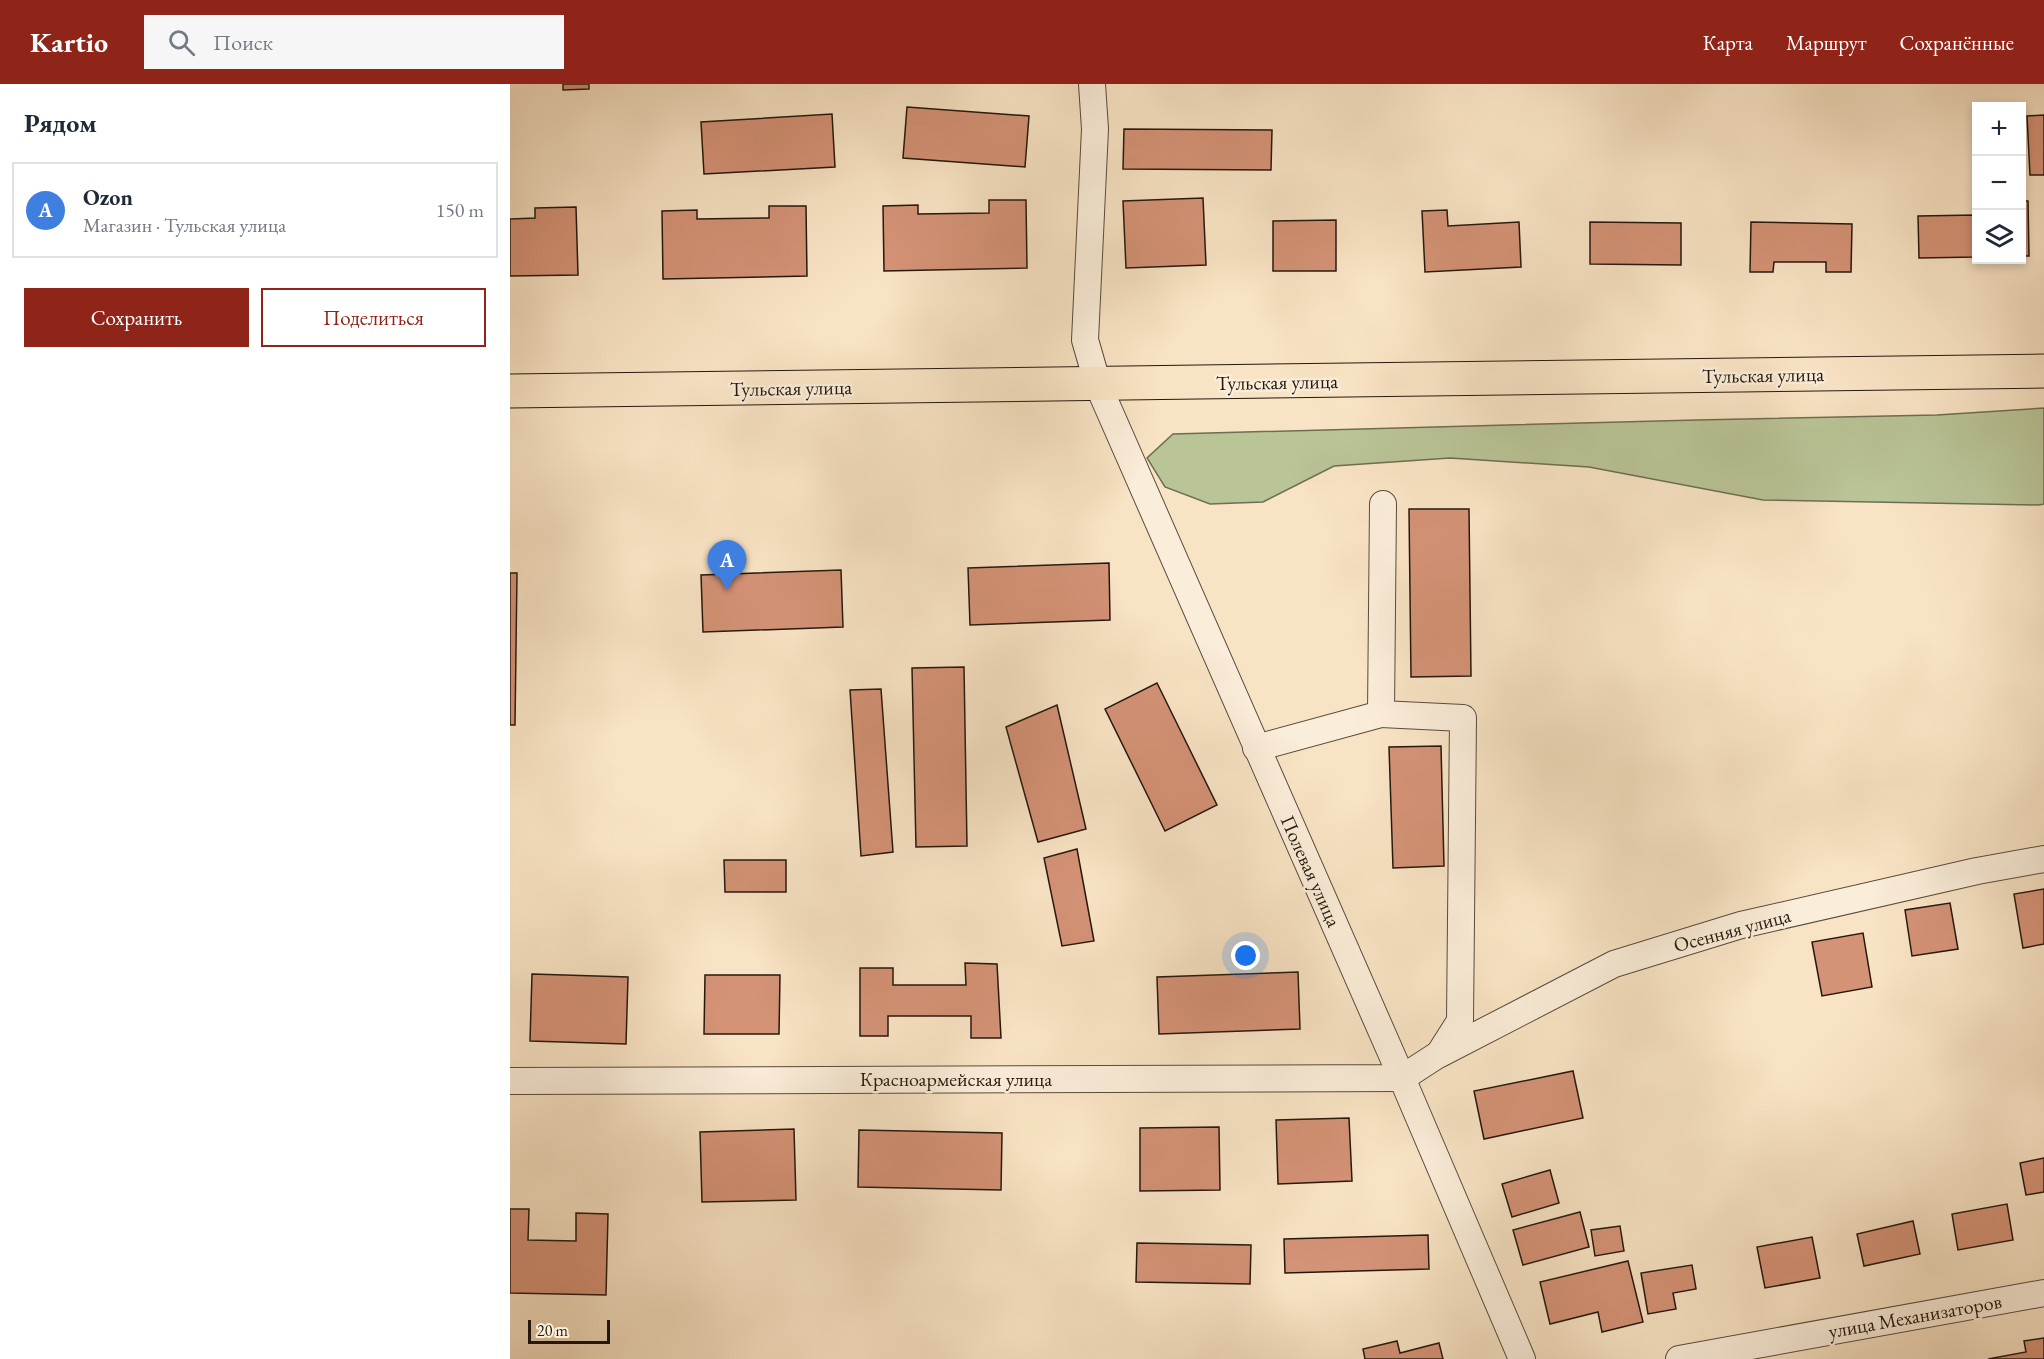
<!DOCTYPE html>
<html lang="ru">
<meta charset="utf-8">
<style>
body{margin:0;font-family:"EB Garamond",serif;background:#f6f6f7;color:#1f2937}
.controls{position:absolute;right:18px;top:18px;display:grid;overflow:hidden;border-radius:0px;box-shadow:0 3px 9px #0003}
.controls button{width:54px;height:54px;display:grid;place-items:center;padding:0;border:0;border-bottom:2px solid #e0e1e3;background:#fff;color:#1f2937;font:30px sans-serif}
.scale{position:absolute;left:18px;bottom:15px;width:82px;box-sizing:border-box;padding-left:6px;border:3px solid #24180e;border-top:0;font-size:16px;line-height:21px;white-space:nowrap;color:#24180e;-webkit-text-stroke:4px #faedd9;paint-order:stroke}
.you{position:absolute;left:736px;top:872px;width:21px;height:21px;margin:-15px;border:4px solid #fff;border-radius:50%;background:#1a73e8;box-shadow:0 0 0 9px #1a73e833}
.badge{display:grid;place-items:center;width:39px;height:39px;border-radius:50%;background:#8f2418;color:#fff;font-size:20px;font-weight:700}
.pin{position:absolute;translate:-50% -50px;filter:drop-shadow(0 2px 3px #0008)}
.pin::after{content:'';position:absolute;top:32px;width:21px;height:18px;background:inherit;clip-path:polygon(0 0,100% 0,50% 100%)}
.list{margin:0;padding:0;list-style:none}
h2{display:flex;justify-content:space-between;align-items:center;height:78px;margin:0;padding:0 24px;font-size:26px}
h2 small{font-size:20px;font-weight:400;color:#747a83}
.list li{display:grid;grid-template-columns:39px 1fr auto;gap:18px;align-items:center;box-sizing:border-box;height:96px;margin:0 12px 12px;padding:0 12px;border:2px solid #e0e1e3;border-radius:0px}
.list b{display:block;font-size:22px;white-space:nowrap}
.list p{margin:0;font-size:20px;white-space:nowrap;color:#747a83}
.list em{font-size:20px;font-style:normal;color:#747a83}
.actions{display:flex;gap:12px;padding:18px 24px}
.actions a{flex:1;padding:14px 0;border:2px solid #8f2418;border-radius:0px;text-align:center;font-size:21px;color:#8f2418}
.actions .main{background:#8f2418;color:#fff}
.icon{flex:none;width:33px;height:33px;fill:none;stroke:currentColor;stroke-width:2;stroke-linecap:round;stroke-linejoin:round}
.map{position:relative;flex:none;width:1534px;height:1275px;overflow:hidden}
header{display:flex;align-items:center;gap:36px;box-sizing:border-box;height:84px;padding:0 30px;background:#8f2418;color:#fff}
header strong{font-size:28px}
nav{display:flex;gap:33px;margin-inline-start:auto;font-size:21px}
.search{width:420px;height:54px;background:#f6f6f7;display:flex;align-items:center;gap:15px;box-sizing:border-box;padding:0 21px;border-radius:0px;color:#747a83;font-size:22px}
main{display:flex}
aside{flex:1;background:#fff}
.map>svg:first-child{display:block}
</style>
<header>
<strong>Kartio</strong>
<div class="search"><svg class="icon" aria-label="search" viewBox="0 0 24 24"><circle cx="10" cy="10" r="6"/><path d="M15 15l6 6"/></svg>Поиск</div>
<nav><a>Карта</a><a>Маршрут</a><a>Сохранённые</a></nav>
</header>
<main>
<aside>
<h2>Рядом<small></small></h2>
<ul class="list">
<li><span class="badge" style="background:#3f7fe0">A</span><div><b>Ozon</b><p>Магазин · Тульская улица</p></div><em>150 m</em></li>
</ul>
<div class="actions"><a class="main">Сохранить</a><a>Поделиться</a></div>
</aside>
<div class="map">
<svg width="1534" height="1275" viewBox="0 0 1534 1275">
<rect width="100%" height="100%" fill="#f8e3c4"/>
<filter id="stains"><feTurbulence type="fractalNoise" baseFrequency=".00333" numOctaves="4"/><feColorMatrix values="0 0 0 0 .2 0 0 0 0 .09 0 0 0 0 .02 0 0 0 .5 -.17"/></filter>
<radialGradient id="worn" r=".72"><stop offset=".6" stop-color="#630" stop-opacity="0"/><stop offset="1" stop-color="#630" stop-opacity=".3"/></radialGradient>
<!-- green -->
<path fill="#b9c497" stroke="#6e6e52" stroke-width="1.5" d="M1534 324V420L1529 421 1253 416 1079 383 940 374 824 382 753 418 700 420 655 403 637 374 663 350 1187 336 1427 331Z"/>
<!-- building -->
<g fill="#d49276" stroke="#24180e" stroke-width="1.5">
<path d="M53 0H79V5L53 6Z"/>
<path d="M397 23 519 32 515 83 393 74Z"/>
<path d="M322 30 325 83 194 90 191 38Z"/>
<path d="M1534 31V91H1520L1517 32Z"/>
<path d="M614 45 762 46 761 86 613 85Z"/>
<path d="M693 114 696 181 616 184 613 117Z"/>
<path d="M479 116H516L517 184 374 187 373 122 408 121V130L479 129Z"/>
<path d="M1512 117H1518L1519 172H1512Z"/>
<path d="M259 122H296L297 192 153 195 152 127 187 126V135L259 134Z"/>
<path d="M66 123 68 191 0 192V135L25 134V124Z"/>
<path d="M937 126 938 142 1009 138 1011 183 915 188 912 127Z"/>
<path d="M1466 131V173L1409 174 1408 132Z"/>
<path d="M826 136V187H763V137Z"/>
<path d="M1080 138 1171 139V181L1080 180Z"/>
<path d="M1241 138 1342 140 1341 188H1316V178H1264L1263 188H1240Z"/>
<path d="M899 425H959L961 592 901 593Z"/>
<path d="M599 479 600 536 460 541 458 484Z"/>
<path d="M331 486 333 543 193 548 191 491Z"/>
<path d="M0 489H7L5 641H0Z"/>
<path d="M454 583 457 762 406 763 402 584Z"/>
<path d="M647 599 707 721 655 747 595 625Z"/>
<path d="M371 605 383 768 351 772 340 606Z"/>
<path d="M547 621 576 745 528 758 496 643Z"/>
<path d="M931 662 934 782 883 784 879 663Z"/>
<path d="M567 765 584 857 552 862 534 774Z"/>
<path d="M214 776H276V808H215Z"/>
<path d="M1534 805V860L1513 864 1504 810Z"/>
<path d="M1440 819 1448 865 1402 872 1395 826Z"/>
<path d="M1353 849 1362 903 1312 912 1302 858Z"/>
<path d="M455 879 487 880 491 954H461V932H378V952H350V884H383V901H456Z"/>
<path d="M788 888 790 945 649 950 647 893Z"/>
<path d="M22 890 118 893 116 960 20 957Z"/>
<path d="M195 891H270L269 950H194Z"/>
<path d="M1063 987 1073 1034 974 1055 964 1007Z"/>
<path d="M839 1034 842 1097 768 1100 766 1036Z"/>
<path d="M709 1043 710 1106 630 1107V1044Z"/>
<path d="M284 1045 286 1116 192 1118 190 1048Z"/>
<path d="M349 1046 492 1049 491 1106 348 1103Z"/>
<path d="M1534 1074V1108L1516 1111 1510 1079Z"/>
<path d="M1040 1086 1049 1119 1002 1133 992 1100Z"/>
<path d="M1497 1120 1503 1156 1448 1166 1442 1130Z"/>
<path d="M0 1125H19L18 1156 66 1157V1129L98 1130 96 1211 0 1209Z"/>
<path d="M1070 1128 1079 1163 1013 1181 1003 1146Z"/>
<path d="M1403 1137 1410 1170 1354 1182 1347 1150Z"/>
<path d="M1110 1142 1114 1167 1085 1172 1081 1146Z"/>
<path d="M918 1151 919 1185 775 1189 774 1155Z"/>
<path d="M1302 1153 1310 1194 1255 1204 1247 1163Z"/>
<path d="M627 1159 741 1161 740 1200 626 1198Z"/>
<path d="M1118 1177 1133 1238 1092 1248 1088 1228 1040 1240 1030 1198Z"/>
<path d="M1182 1181 1186 1205 1163 1209 1166 1225 1138 1230 1131 1189Z"/>
<path d="M1534 1254V1275H1478L1516 1268 1514 1257Z"/>
<path d="M887 1257 890 1269 929 1259 933 1275H855L853 1265Z"/>
</g>
<g fill="none" stroke-linecap="round" stroke-linejoin="round">
<!-- minor casing -->
<g stroke="#594b3c" stroke-width="28">
<g id="minor">
<path d="M582 0 585 45 575 256 588 301 892 994 1012 1275"/>
<path d="M746 664 871 630"/>
<path d="M930 970 1104 880 1231 841 1467 787 1534 775"/>
<path d="M0 997 892 994 929 970 950 937 953 634 871 630 873 420"/>
<path d="M1169 1275 1534 1209"/>
</g>
</g>
<!-- primary casing -->
<g stroke="#24180e" stroke-width="35">
<path id="primary" d="M0 307 1534 287"/>
</g>
<!-- minor -->
<use href="#minor" stroke="#faedd9" stroke-width="26"/>
<!-- primary -->
<use href="#primary" stroke="#f8e3c4" stroke-width="33"/>
</g>
<g text-anchor="middle" stroke-width="5" stroke-linejoin="round" paint-order="stroke">
<!-- street labels -->
<g font-size="20" fill="#24180e" stroke="#faedd9">
<text transform="translate(1253 291) rotate(-1)" y="7">Тульская улица</text>
<text transform="translate(767 298) rotate(-1)" y="7">Тульская улица</text>
<text transform="translate(281 304) rotate(-1)" y="7">Тульская улица</text>
<text transform="translate(801 787) rotate(66)" y="7">Полевая улица</text>
<text transform="translate(1222 846) rotate(-15)" y="7">Осенняя улица</text>
<text x="446" y="1002">Красноармейская улица</text>
<text transform="translate(1405 1232) rotate(-10)" y="7">улица Механизаторов</text>
</g>
</g>
<rect width="100%" height="100%" filter="url(#stains)"/>
<rect width="100%" height="100%" fill="url(#worn)"/>
</svg>
<div class="controls">
<button>+</button>
<button>−</button>
<button><svg class="icon" aria-label="layers" viewBox="0 0 24 24"><path d="M12 4l9 5-9 5-9-5zM3 14l9 5 9-5"/></svg></button>
</div>
<div class="scale">20 m</div>
<div class="you"></div>
<div class="pin badge" style="left:217px;top:506px;background:#3f7fe0">A</div>
</div>
</main>
